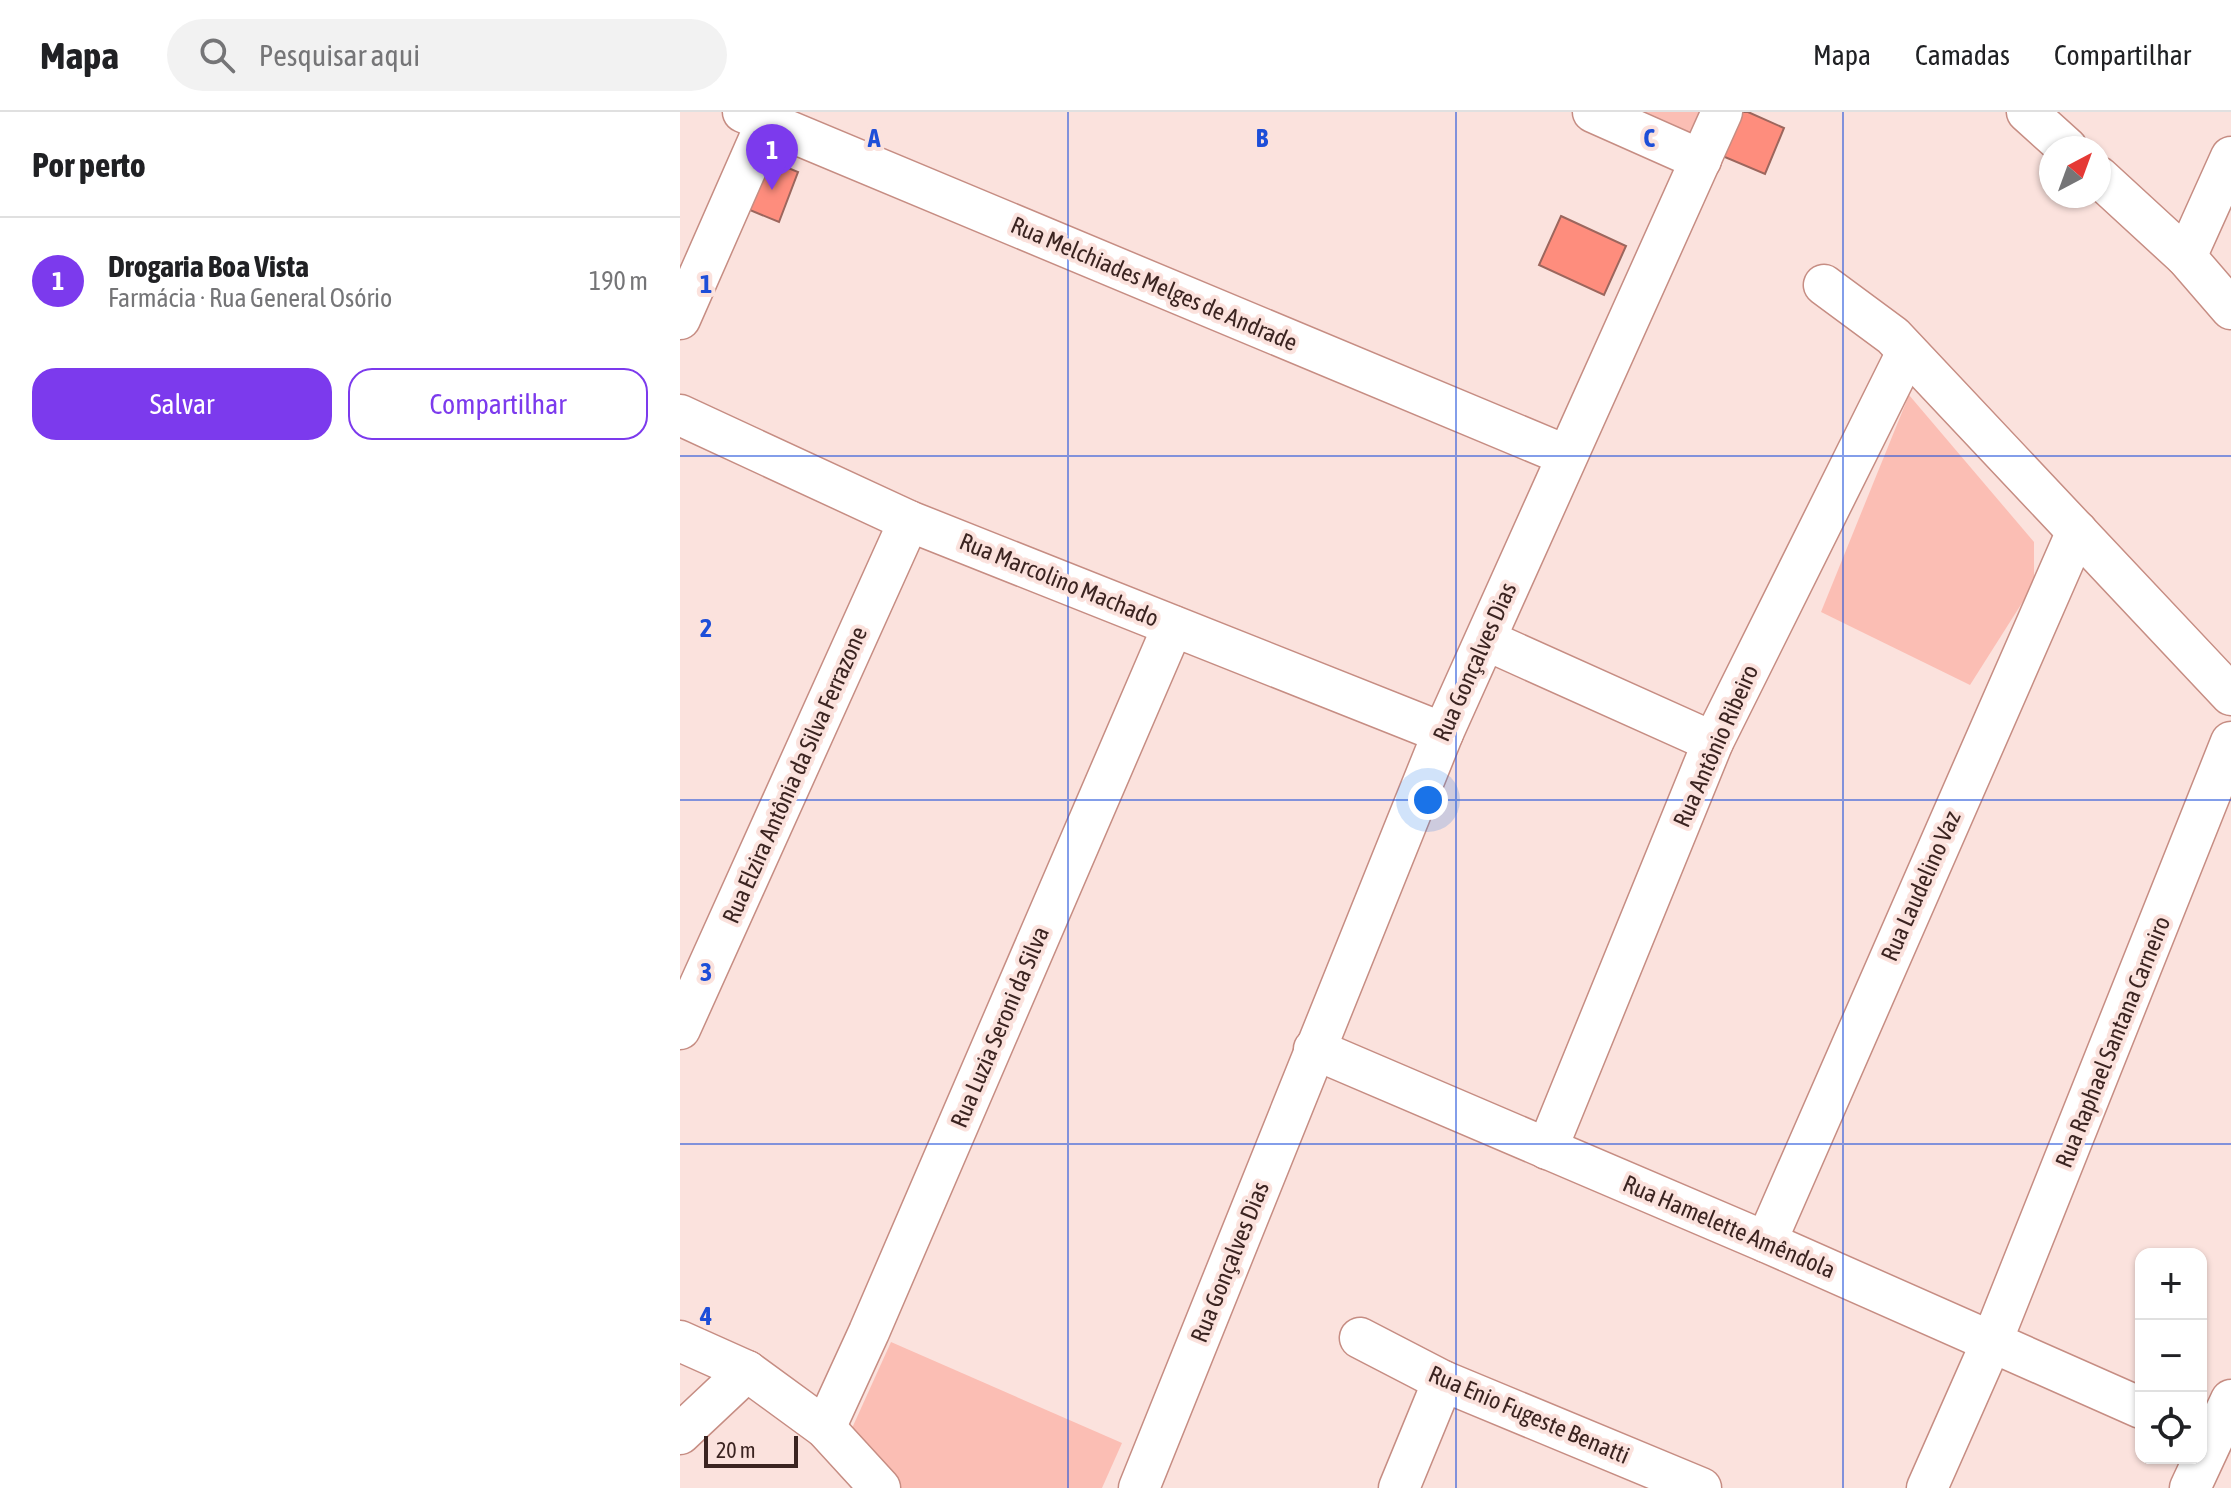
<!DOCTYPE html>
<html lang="pt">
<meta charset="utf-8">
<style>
body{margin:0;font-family:"Asap Condensed",sans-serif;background:#f2f2f2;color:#202124}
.controls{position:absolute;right:24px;bottom:24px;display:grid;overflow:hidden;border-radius:16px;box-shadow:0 2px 6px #0004}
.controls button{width:72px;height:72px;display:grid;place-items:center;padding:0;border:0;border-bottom:2px solid #e0e0e0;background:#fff;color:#202124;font:40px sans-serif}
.compass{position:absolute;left:1359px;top:24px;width:72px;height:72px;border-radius:50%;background:#fff;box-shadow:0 2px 6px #0004;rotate:41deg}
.scale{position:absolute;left:24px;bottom:20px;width:94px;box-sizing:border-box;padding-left:8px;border:4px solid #3b2421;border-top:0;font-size:22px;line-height:28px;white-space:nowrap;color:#3b2421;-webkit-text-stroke:6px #fbe2dd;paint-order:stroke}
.you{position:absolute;left:748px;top:688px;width:28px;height:28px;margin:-20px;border:6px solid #fff;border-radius:50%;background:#1a73e8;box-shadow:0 0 0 12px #1a73e833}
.badge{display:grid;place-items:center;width:52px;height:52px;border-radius:50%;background:#7c3aed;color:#fff;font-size:26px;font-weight:700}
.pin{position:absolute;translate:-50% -66px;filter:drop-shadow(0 2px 4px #0008)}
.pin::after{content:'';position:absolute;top:42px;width:28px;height:24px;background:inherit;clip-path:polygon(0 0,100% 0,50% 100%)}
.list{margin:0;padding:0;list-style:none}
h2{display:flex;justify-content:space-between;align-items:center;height:104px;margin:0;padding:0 32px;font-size:34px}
h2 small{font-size:26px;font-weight:400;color:#757577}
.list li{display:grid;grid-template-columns:52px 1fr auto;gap:24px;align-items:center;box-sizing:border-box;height:128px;padding:0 32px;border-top:2px solid #e0e0e0}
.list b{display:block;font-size:30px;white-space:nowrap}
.list p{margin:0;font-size:26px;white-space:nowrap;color:#757577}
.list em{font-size:26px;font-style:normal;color:#757577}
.actions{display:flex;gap:16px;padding:24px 32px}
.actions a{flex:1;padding:18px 0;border:2px solid #7c3aed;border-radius:24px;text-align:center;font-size:28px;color:#7c3aed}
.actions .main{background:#7c3aed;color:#fff}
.icon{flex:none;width:44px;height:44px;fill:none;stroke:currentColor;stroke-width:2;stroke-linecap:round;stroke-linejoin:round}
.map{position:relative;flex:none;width:1551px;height:1376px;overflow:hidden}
header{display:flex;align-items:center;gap:48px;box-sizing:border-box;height:112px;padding:0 40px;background:#fff;border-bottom:2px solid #e0e0e0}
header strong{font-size:38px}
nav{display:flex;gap:44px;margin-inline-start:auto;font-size:28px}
.search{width:560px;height:72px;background:#f2f2f2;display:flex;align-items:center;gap:20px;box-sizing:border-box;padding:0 28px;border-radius:44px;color:#757577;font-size:30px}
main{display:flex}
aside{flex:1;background:#fff}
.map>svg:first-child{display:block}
</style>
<header>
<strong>Mapa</strong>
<div class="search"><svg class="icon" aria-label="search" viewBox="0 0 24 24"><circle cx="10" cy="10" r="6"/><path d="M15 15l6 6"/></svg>Pesquisar aqui</div>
<nav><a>Mapa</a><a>Camadas</a><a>Compartilhar</a></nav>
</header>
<main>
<aside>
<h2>Por perto<small></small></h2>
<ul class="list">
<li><span class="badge">1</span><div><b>Drogaria Boa Vista</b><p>Farmácia · Rua General Osório</p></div><em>190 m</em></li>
</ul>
<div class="actions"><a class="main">Salvar</a><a>Compartilhar</a></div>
</aside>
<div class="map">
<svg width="1551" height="1376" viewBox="0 0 1551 1376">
<rect width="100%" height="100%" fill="#fbe2dd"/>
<!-- green -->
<g fill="#fbbeb4">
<path d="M925 0H1025L1012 34Z"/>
<path d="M1229 283 1354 430V472L1290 573 1141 500Z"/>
<path d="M211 1230 442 1331 422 1376H221L168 1325Z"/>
</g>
<!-- building -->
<g fill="#fe8d7d" stroke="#9c665d" stroke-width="2">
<path d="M1058 0H1068L1104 16 1085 62 1040 43Z"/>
<path d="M94 50 118 60 99 110 65 96 81 60Z"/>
<path d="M881 104 946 134 924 183 859 153Z"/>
</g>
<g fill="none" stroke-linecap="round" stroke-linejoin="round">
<!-- minor casing -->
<g stroke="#c68d83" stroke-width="43">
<g id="minor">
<path d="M63 0 885 343"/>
<path d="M913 0 1021 48"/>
<path d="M1347 0 1387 36"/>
<path d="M1419 65 1506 145 1551 197"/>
<path d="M1506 145 1551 45"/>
<path d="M1144 173 1213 224 1551 583"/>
<path d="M0 207 91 0"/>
<path d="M0 303 229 409 763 621"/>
<path d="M806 528 1033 630"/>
<path d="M0 917 229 409"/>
<path d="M634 937 1086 1130 1461 1296"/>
<path d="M867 1037 1033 630 1227 240"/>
<path d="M1086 1130 1397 419"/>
<path d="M680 1226 763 1269 1021 1376"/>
<path d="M0 1229 67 1259 145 1316 200 1376"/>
<path d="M145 1316 189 1220 493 514"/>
<path d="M0 1322 67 1259"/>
<path d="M459 1376 763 621 1042 0"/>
<path d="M719 1376 763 1269"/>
<path d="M1247 1376 1312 1229 1551 630"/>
<path d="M1510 1376 1551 1288"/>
</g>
</g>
<!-- minor -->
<use href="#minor" stroke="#fff" stroke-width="40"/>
</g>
<!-- grid -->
<path fill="none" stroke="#1d4ed8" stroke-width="2" stroke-opacity="0.55" d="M388 0V1376M776 0V1376M1163 0V1376M0 344H1551M0 688H1551M0 1032H1551"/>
<g text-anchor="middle" stroke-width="8" stroke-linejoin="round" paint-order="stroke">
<!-- street labels -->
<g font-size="24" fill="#3b2421" stroke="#fbe2dd">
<text transform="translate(474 172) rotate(23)" y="8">Rua Melchiades Melges de Andrade</text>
<text transform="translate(379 468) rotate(22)" y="8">Rua Marcolino Machado</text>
<text transform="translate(795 550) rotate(-66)" y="8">Rua Gonçalves Dias</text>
<text transform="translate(1036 634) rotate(-66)" y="8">Rua Antônio Ribeiro</text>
<text transform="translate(115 663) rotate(-66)" y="8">Rua Elzira Antônia da Silva Ferrazone</text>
<text transform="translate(1241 774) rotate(-66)" y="8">Rua Laudelino Vaz</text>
<text transform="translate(320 915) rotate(-67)" y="8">Rua Luzia Seroni da Silva</text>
<text transform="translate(1433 930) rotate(-68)" y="8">Rua Raphael Santana Carneiro</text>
<text transform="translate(1049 1115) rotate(23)" y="8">Rua Hamelette Amêndola</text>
<text transform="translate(550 1150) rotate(-68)" y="8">Rua Gonçalves Dias</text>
<text transform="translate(849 1303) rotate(23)" y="8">Rua Enio Fugeste Benatti</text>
</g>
</g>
<g font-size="26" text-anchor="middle" font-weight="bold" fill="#1d4ed8" stroke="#fbe2dd" stroke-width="8" stroke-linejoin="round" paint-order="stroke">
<text x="194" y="35">A</text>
<text x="582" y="35">B</text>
<text x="969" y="35">C</text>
<text x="26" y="181">1</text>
<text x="26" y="525">2</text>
<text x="26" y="869">3</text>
<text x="26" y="1213">4</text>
</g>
</svg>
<div class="controls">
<button>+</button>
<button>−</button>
<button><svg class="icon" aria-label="locate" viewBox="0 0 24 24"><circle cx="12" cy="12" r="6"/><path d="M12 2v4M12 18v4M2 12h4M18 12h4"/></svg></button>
</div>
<svg class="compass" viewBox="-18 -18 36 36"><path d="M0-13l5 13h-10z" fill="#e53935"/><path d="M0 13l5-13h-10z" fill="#757577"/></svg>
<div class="scale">20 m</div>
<div class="you"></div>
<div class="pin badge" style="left:92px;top:78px">1</div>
</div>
</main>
